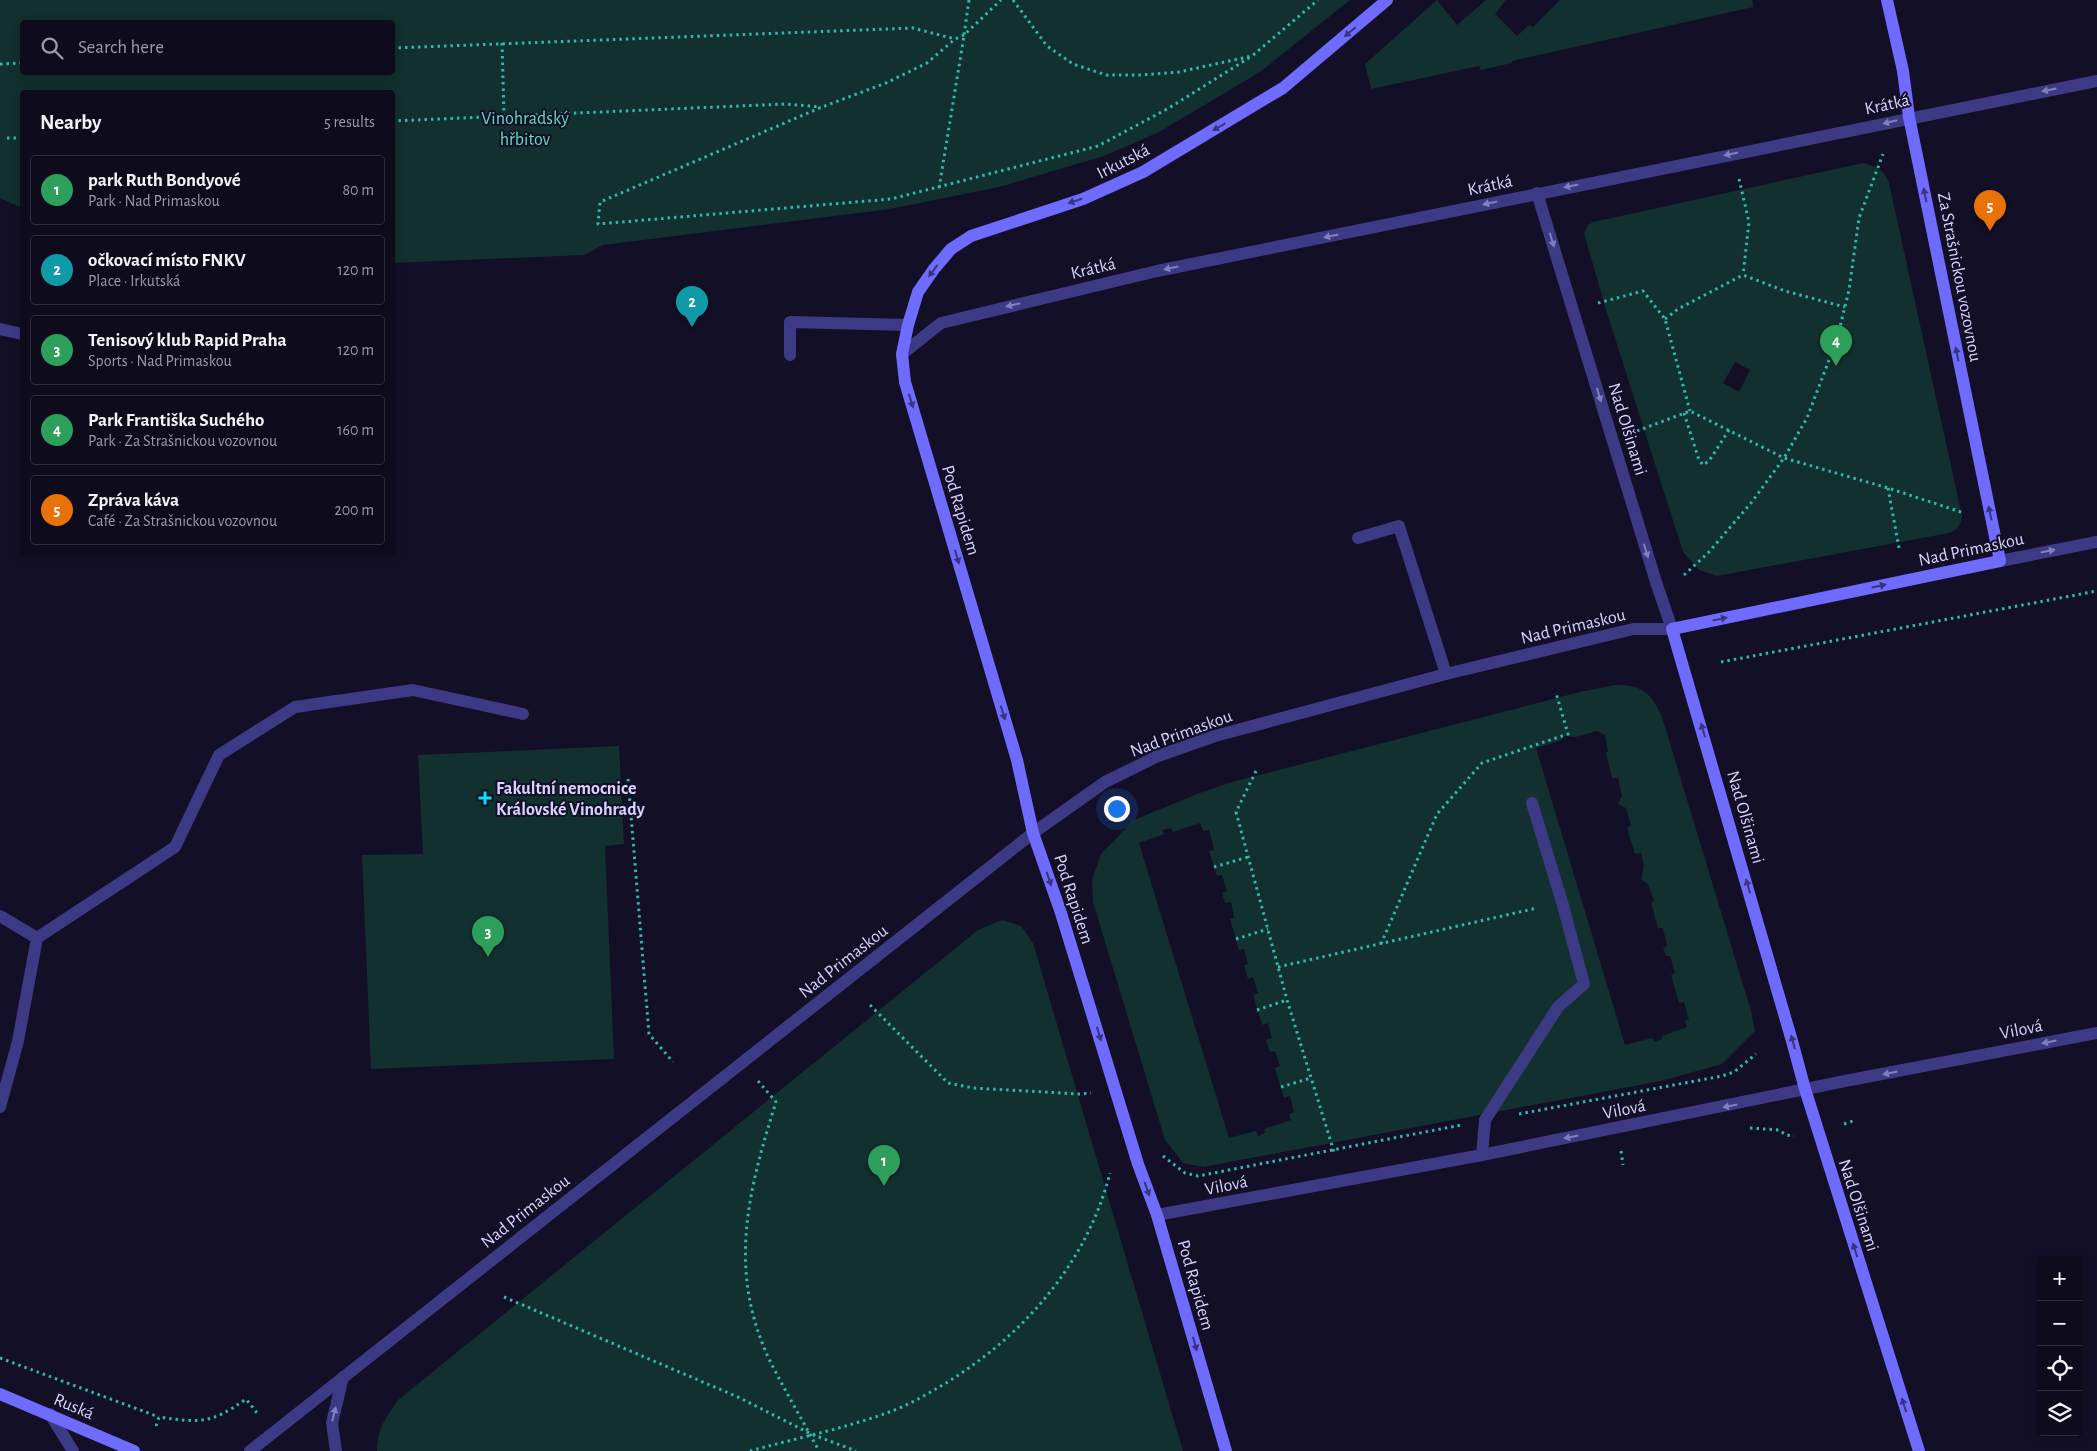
<!DOCTYPE html>
<meta charset="utf-8">
<style>
body{margin:0;font-family:"Alegreya Sans",sans-serif;background:#1c1929;color:#f1f3f6}
.controls{position:absolute;right:15px;bottom:15px;display:grid;overflow:hidden;border-radius:5px;box-shadow:0 2px 12px #0003}
.controls button{width:45px;height:45px;display:grid;place-items:center;padding:0;border:0;border-bottom:1px solid #2e2b3b;background:#0e0b1c;color:#f1f3f6;font:25px sans-serif}
.you{position:absolute;left:1116px;top:808px;width:18px;height:18px;margin:-12px;border:4px solid #fff;border-radius:50%;background:#1a73e8;box-shadow:0 0 0 8px #1a73e833}
.badge{display:grid;place-items:center;width:32px;height:32px;border-radius:50%;background:#b45309;color:#fff;font-size:16px;font-weight:700}
.pin{position:absolute;translate:-50% -41px;filter:drop-shadow(0 1px 2px #0008)}
.pin::after{content:'';position:absolute;top:26px;width:18px;height:15px;background:inherit;clip-path:polygon(0 0,100% 0,50% 100%)}
.list{margin:0;padding:0;list-style:none}
h2{display:flex;justify-content:space-between;align-items:center;height:65px;margin:0;padding:0 20px;font-size:21px}
h2 small{font-size:16px;font-weight:400;color:#9b9ba3}
.list li{display:grid;grid-template-columns:32px 1fr auto;gap:15px;align-items:center;box-sizing:border-box;height:70px;margin:0 10px 10px;padding:0 10px;border:1px solid #2e2b3b;border-radius:5px}
.list b{display:block;font-size:19px;white-space:nowrap}
.list p{margin:0;font-size:16px;white-space:nowrap;color:#9b9ba3}
.list em{font-size:16px;font-style:normal;color:#9b9ba3}
.icon{flex:none;width:28px;height:28px;fill:none;stroke:currentColor;stroke-width:2;stroke-linecap:round;stroke-linejoin:round}
.map{position:relative;flex:none;width:2097px;height:1451px;overflow:hidden}
.search{position:absolute;background:#0e0b1c;box-shadow:0 2px 12px #0003;left:20px;top:20px;width:375px;height:55px;display:flex;align-items:center;gap:12px;box-sizing:border-box;padding:0 18px;border-radius:5px;color:#9b9ba3;font-size:19px}
.panel{position:absolute;background:#0e0b1c;box-shadow:0 2px 12px #0003;left:20px;top:90px;width:375px;height:465px;border-radius:5px}
.map>svg:first-child{display:block}
</style>
<div class="map">
<svg width="2097" height="1451" viewBox="0 0 2097 1451">
<rect width="100%" height="100%" fill="#130f26"/>
<!-- green -->
<g fill="#12302f" fill-rule="evenodd">
<path d="M0 0H1350L1260 72 1159 132 1104 156 999 187 890 209 603 245 584 255 393 263 392 92H22V208L0 198ZM22 22H392V72H22Z"/>
<path d="M1437 0 1457 25 1486 0H1506L1495 14 1517 36 1529 25 1533 27 1560 0H1752L1753 7 1512 61V63L1481 70 1479 66 1371 89 1365 64Z"/>
<path d="M1863 163C1876 166 1884 170 1889 183L1962 516C1961 525 1957 530 1949 533L1717 576 1699 570 1683 552 1607 313 1584 233 1588 225 1593 222ZM1735 362 1750 370 1739 392 1723 383Z"/>
<path d="M1615 685C1642 685 1651 692 1662 717L1751 1011 1755 1031 1722 1064 1661 1081 1203 1167 1183 1163 1165 1140 1093 902 1092 880 1101 854 1134 820 1197 794 1232 782 1580 692ZM1597 731 1605 735 1608 751 1606 753 1612 778H1618L1622 796 1618 804 1626 808 1631 825 1627 828 1635 854 1641 853 1644 867 1641 879 1648 884 1654 901 1651 903 1658 928H1663L1667 946 1663 948 1666 956H1670L1675 973 1671 975 1679 1003 1684 1002 1689 1020 1685 1021 1687 1027 1662 1036V1039L1654 1042 1652 1038 1625 1045 1536 748 1562 740 1563 736 1576 737ZM1200 823 1203 831 1209 830 1214 850 1209 851 1217 876 1222 875 1227 891 1222 893 1225 903 1231 902 1234 918 1230 919 1239 950 1244 949 1248 964 1244 965 1248 979 1253 977 1258 993 1253 995 1262 1025 1268 1023 1272 1038 1266 1040 1270 1052 1275 1051 1280 1066 1275 1068 1284 1098 1290 1096 1294 1112 1289 1114 1291 1120 1264 1129 1265 1133 1258 1136 1256 1131 1229 1138 1139 843 1164 834 1163 830 1171 828 1173 832Z"/>
<path d="M619 746 624 844 605 846 614 1059 371 1069 362 855 423 854 418 755Z"/>
<path d="M1002 920 1021 926 1033 943 1183 1451H377C377 1428 386 1418 398 1400L978 930Z"/>
</g>
<g fill="none" stroke-linecap="round" stroke-linejoin="round">
<!-- path -->
<g stroke="#2fb8b0" stroke-width="3" stroke-dasharray="2.5 4" stroke-linecap="butt">
<path d="M969 0 964 35 1001 0"/>
<path d="M1013 0 1047 46 1073 64 1106 75H1142L1179 72 1252 56 1318 0"/>
<path d="M964 35 955 39 927 63 886 83 822 107 600 202 598 224 891 199 1098 146 1169 108 1252 56"/>
<path d="M502 43 504 116"/>
<path d="M392 48 913 28 955 39"/>
<path d="M0 64 22 63"/>
<path d="M392 121 786 104 821 107"/>
<path d="M7 138H22"/>
<path d="M1739 179 1749 222 1743 275"/>
<path d="M939 188 964 36"/>
<path d="M1598 303 1643 291 1665 319 1690 411"/>
<path d="M1665 319 1678 309 1743 275 1785 291 1845 307"/>
<path d="M1684 413 1699 460 1703 465 1709 461 1729 430"/>
<path d="M1637 431 1690 411 1784 458 1888 488 1964 513"/>
<path d="M1888 488 1899 548"/>
<path d="M1684 575 1708 553 1751 503 1784 458 1807 418 1837 339 1849 290 1859 218 1883 154"/>
<path d="M1721 662 2097 591"/>
<path d="M1256 771 1236 812 1287 1000 1334 1152"/>
<path d="M628 779 649 1034 673 1062"/>
<path d="M1214 867 1248 857"/>
<path d="M1236 939 1268 929"/>
<path d="M1381 944 1437 814 1482 763 1568 734 1556 693"/>
<path d="M1278 967 1537 908"/>
<path d="M870 1005 948 1083 973 1088 1079 1094 1091 1093"/>
<path d="M1257 1010 1287 1000"/>
<path d="M758 1081 776 1102C748 1191 727 1271 770 1361 785 1391 803 1421 819 1451"/>
<path d="M1281 1087 1311 1078"/>
<path d="M1519 1114 1722 1076 1734 1072 1756 1054"/>
<path d="M1844 1124 1856 1120"/>
<path d="M1750 1128 1779 1130 1786 1135 1794 1136"/>
<path d="M1621 1151 1623 1165"/>
<path d="M1163 1156 1185 1173 1198 1176 1461 1125"/>
<path d="M504 1297 738 1397 811 1434 856 1451"/>
<path d="M0 1358 159 1417"/>
<path d="M156 1426 159 1417C200 1423 211 1424 246 1399L257 1413"/>
<path d="M750 1451C797 1438 847 1428 892 1411 911 1404 929 1393 946 1383 1024 1335 1087 1263 1110 1173"/>
</g>
<!-- lane -->
<g stroke="#3d3a85" stroke-width="12">
<path d="M0 329 22 334"/>
<path d="M790 355V322L908 325"/>
<path d="M1358 538 1399 526 1446 674"/>
<path d="M0 916 37 938 18 1041 0 1107"/>
<path d="M37 938 175 847 219 755 295 707 413 690 523 714"/>
<path d="M1482 1155 1485 1120 1558 1007 1584 984 1562 902 1532 803"/>
</g>
<!-- street -->
<g stroke="#3d3a85" stroke-width="12">
<path d="M902 354 941 323 1157 271 2097 81"/>
<path d="M2000 561 2097 542"/>
<path d="M1157 1215 1482 1155 1845 1081 2097 1033"/>
<path d="M50 1414 73 1451"/>
<path d="M250 1451 1033 833 1105 782 1158 756 1215 736 1446 674 1633 629H1672L1656 582 1537 193"/>
<path d="M336 1451 332 1423 343 1377"/>
</g>
<!-- secondary -->
<g stroke="#6f6bff" stroke-width="12">
<path d="M1887 0 1903 71 1909 117 2000 561 1672 629 1792 1041 1805 1089 1919 1451"/>
<path d="M0 1394 134 1451"/>
<path d="M1226 1451 1157 1215 1138 1164 1061 913 1033 833 1017 760 905 382 902 354 908 325 918 292 934 269 951 249 971 236 1083 199 1143 172 1283 88 1387 0"/>
</g>
</g>
<!-- one-way arrows -->
<defs><path id="oneway-solid" d="M-6-.8H1V-3.2L6.5 0L1 3.2V.8H-6Z" transform="scale(1.25)"/></defs>
<g fill="#38347d">
<use href="#oneway-solid" transform="translate(1350 32) rotate(140)"/>
<use href="#oneway-solid" transform="translate(1219 127) rotate(150)"/>
<use href="#oneway-solid" transform="translate(1925 195) rotate(-101)"/>
<use href="#oneway-solid" transform="translate(1075 201) rotate(162)"/>
<use href="#oneway-solid" transform="translate(933 271) rotate(126)"/>
<use href="#oneway-solid" transform="translate(1957 354) rotate(-101)"/>
<use href="#oneway-solid" transform="translate(911 401) rotate(73)"/>
<use href="#oneway-solid" transform="translate(1990 513) rotate(-102)"/>
<use href="#oneway-solid" transform="translate(957 557) rotate(73)"/>
<use href="#oneway-solid" transform="translate(1879 586) rotate(-12)"/>
<use href="#oneway-solid" transform="translate(1720 619) rotate(-12)"/>
<use href="#oneway-solid" transform="translate(1003 713) rotate(73)"/>
<use href="#oneway-solid" transform="translate(1703 730) rotate(-106)"/>
<use href="#oneway-solid" transform="translate(1049 879) rotate(71)"/>
<use href="#oneway-solid" transform="translate(1748 886) rotate(-106)"/>
<use href="#oneway-solid" transform="translate(1099 1034) rotate(73)"/>
<use href="#oneway-solid" transform="translate(1793 1042) rotate(-105)"/>
<use href="#oneway-solid" transform="translate(1147 1189) rotate(70)"/>
<use href="#oneway-solid" transform="translate(1855 1250) rotate(-108)"/>
<use href="#oneway-solid" transform="translate(1195 1344) rotate(74)"/>
<use href="#oneway-solid" transform="translate(1904 1405) rotate(-108)"/>
</g>
<g fill="#837fbc">
<use href="#oneway-solid" transform="translate(2049 90) rotate(169)"/>
<use href="#oneway-solid" transform="translate(1890 122) rotate(167)"/>
<use href="#oneway-solid" transform="translate(1731 154) rotate(169)"/>
<use href="#oneway-solid" transform="translate(1571 186) rotate(169)"/>
<use href="#oneway-solid" transform="translate(1490 203) rotate(168)"/>
<use href="#oneway-solid" transform="translate(1331 236) rotate(168)"/>
<use href="#oneway-solid" transform="translate(1552 240) rotate(73)"/>
<use href="#oneway-solid" transform="translate(1171 268) rotate(168)"/>
<use href="#oneway-solid" transform="translate(1013 305) rotate(167)"/>
<use href="#oneway-solid" transform="translate(1599 395) rotate(73)"/>
<use href="#oneway-solid" transform="translate(1646 551) rotate(73)"/>
<use href="#oneway-solid" transform="translate(2048 551) rotate(-11)"/>
<use href="#oneway-solid" transform="translate(2049 1042) rotate(169)"/>
<use href="#oneway-solid" transform="translate(1890 1073) rotate(169)"/>
<use href="#oneway-solid" transform="translate(1730 1106) rotate(169)"/>
<use href="#oneway-solid" transform="translate(1571 1137) rotate(169)"/>
<use href="#oneway-solid" transform="translate(334 1414) rotate(-76)"/>
</g>
<!-- markers -->
<path fill="#00e5ff" stroke="#130f26" stroke-width="2" d="M482.5 790.5h5v5h5v5h-5v5h-5v-5h-5v-5h5z"/>
<g text-anchor="middle" stroke-width="4" stroke-linejoin="round" paint-order="stroke">
<!-- street labels -->
<g font-size="18" fill="#d9d4ff" stroke="#130f26">
<text transform="translate(1887 104) rotate(-12)" y="6">Krátká</text>
<text transform="translate(1123 161) rotate(-27)" y="6">Irkutská</text>
<text transform="translate(1490 185) rotate(-12)" y="6">Krátká</text>
<text transform="translate(1093 268) rotate(-13)" y="6">Krátká</text>
<text transform="translate(1960 277) rotate(79)" y="6">Za Strašnickou vozovnou</text>
<text transform="translate(1628 429) rotate(73)" y="6">Nad Olšinami</text>
<text transform="translate(961 510) rotate(73)" y="6">Pod Rapidem</text>
<text transform="translate(1971 549) rotate(-12)" y="6">Nad Primaskou</text>
<text transform="translate(1573 626) rotate(-13)" y="6">Nad Primaskou</text>
<text transform="translate(1181 733) rotate(-20)" y="6">Nad Primaskou</text>
<text transform="translate(1746 817) rotate(74)" y="6">Nad Olšinami</text>
<text transform="translate(1074 899) rotate(72)" y="6">Pod Rapidem</text>
<text transform="translate(843 961) rotate(-38)" y="6">Nad Primaskou</text>
<text transform="translate(2021 1029) rotate(-11)" y="6">Vilová</text>
<text transform="translate(1624 1109) rotate(-11)" y="6">Vilová</text>
<text transform="translate(1226 1185) rotate(-11)" y="6">Vilová</text>
<text transform="translate(1859 1205) rotate(72)" y="6">Nad Olšinami</text>
<text transform="translate(525 1211) rotate(-38)" y="6">Nad Primaskou</text>
<text transform="translate(1196 1285) rotate(74)" y="6">Pod Rapidem</text>
<text transform="translate(74 1406) rotate(23)" y="6">Ruská</text>
</g>
<!-- park labels -->
<g font-size="18" fill="#5fe0c0" stroke="#130f26">
<text x="525" y="124">Vinohradský<tspan x="525" dy="21">hřbitov</tspan></text>
</g>
<!-- poi labels -->
<g font-size="18" font-weight="bold" fill="#d9d4ff" stroke="#130f26" text-anchor="start">
<text x="496" y="794">Fakultní nemocnice<tspan x="496" dy="21">Královské Vinohrady</tspan></text>
</g>
</g>
</svg>
<div class="controls">
<button>+</button>
<button>−</button>
<button><svg class="icon" aria-label="locate" viewBox="0 0 24 24"><circle cx="12" cy="12" r="6"/><path d="M12 2v4M12 18v4M2 12h4M18 12h4"/></svg></button>
<button><svg class="icon" aria-label="layers" viewBox="0 0 24 24"><path d="M12 4l9 5-9 5-9-5zM3 14l9 5 9-5"/></svg></button>
</div>
<div class="you"></div>
<div class="pin badge" style="left:884px;top:1186px;background:#2e9e5b">1</div>
<div class="pin badge" style="left:692px;top:327px;background:#0f9aa8">2</div>
<div class="pin badge" style="left:488px;top:957px;background:#2e9e5b">3</div>
<div class="pin badge" style="left:1836px;top:366px;background:#2e9e5b">4</div>
<div class="pin badge" style="left:1990px;top:231px;background:#e8710a">5</div>
<div class="search"><svg class="icon" aria-label="search" viewBox="0 0 24 24"><circle cx="10" cy="10" r="6"/><path d="M15 15l6 6"/></svg>Search here</div>
<section class="panel">
<h2>Nearby<small>5 results</small></h2>
<ul class="list">
<li><span class="badge" style="background:#2e9e5b">1</span><div><b>park Ruth Bondyové</b><p>Park · Nad Primaskou</p></div><em>80 m</em></li>
<li><span class="badge" style="background:#0f9aa8">2</span><div><b>očkovací místo FNKV</b><p>Place · Irkutská</p></div><em>120 m</em></li>
<li><span class="badge" style="background:#2e9e5b">3</span><div><b>Tenisový klub Rapid Praha</b><p>Sports · Nad Primaskou</p></div><em>120 m</em></li>
<li><span class="badge" style="background:#2e9e5b">4</span><div><b>Park Františka Suchého</b><p>Park · Za Strašnickou vozovnou</p></div><em>160 m</em></li>
<li><span class="badge" style="background:#e8710a">5</span><div><b>Zpráva káva</b><p>Café · Za Strašnickou vozovnou</p></div><em>200 m</em></li>
</ul>
</section>
</div>
